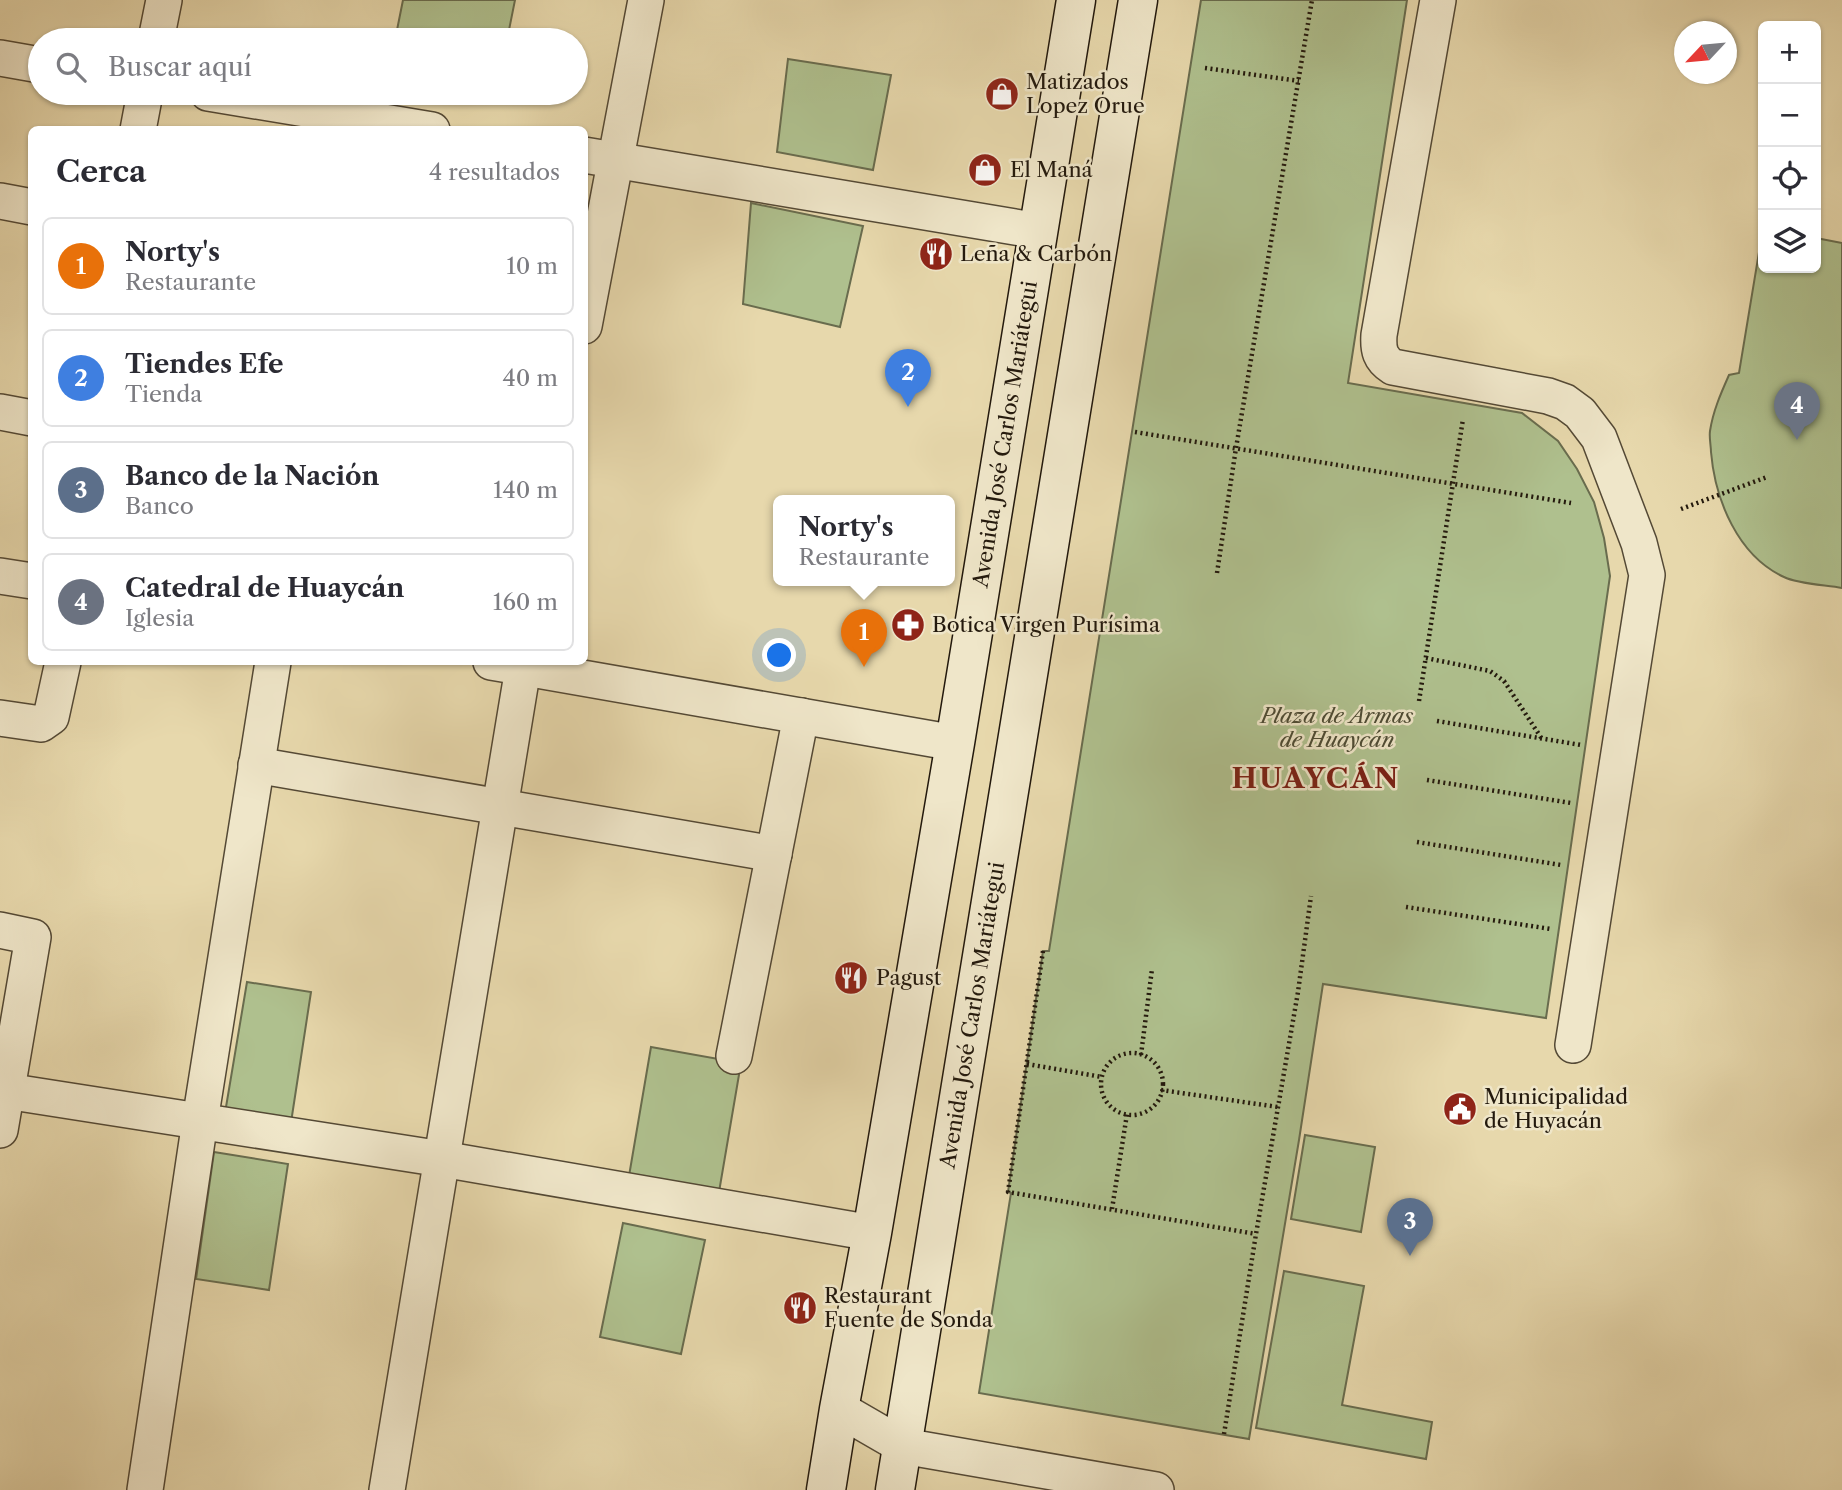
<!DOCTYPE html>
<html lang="es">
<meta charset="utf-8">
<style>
body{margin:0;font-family:"Libre Caslon Text",serif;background:#f7f7f7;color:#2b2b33}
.controls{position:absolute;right:21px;top:21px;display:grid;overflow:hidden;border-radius:10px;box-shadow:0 2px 5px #0004}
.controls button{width:63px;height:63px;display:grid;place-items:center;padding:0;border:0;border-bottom:2px solid #e1e1e2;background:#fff;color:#2b2b33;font:35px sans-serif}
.compass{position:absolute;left:1674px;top:21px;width:63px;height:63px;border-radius:50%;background:#fff;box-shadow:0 2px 5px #0004;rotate:244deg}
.you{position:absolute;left:780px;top:656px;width:24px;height:24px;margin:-18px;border:5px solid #fff;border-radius:50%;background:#1a73e8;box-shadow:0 0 0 10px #1a73e833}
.badge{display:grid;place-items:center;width:46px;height:46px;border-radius:50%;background:#db2777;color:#fff;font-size:23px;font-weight:700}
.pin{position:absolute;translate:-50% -58px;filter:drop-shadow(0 2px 4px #0008)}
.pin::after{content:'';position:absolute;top:37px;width:24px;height:21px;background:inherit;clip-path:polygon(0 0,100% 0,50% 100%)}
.popup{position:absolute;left:773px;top:495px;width:182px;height:91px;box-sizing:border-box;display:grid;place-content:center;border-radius:10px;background:#fff;filter:drop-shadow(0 2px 5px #0005);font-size:23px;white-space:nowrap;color:#7c7c81}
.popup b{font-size:26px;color:#2b2b33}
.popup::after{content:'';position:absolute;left:50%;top:100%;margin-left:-14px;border:14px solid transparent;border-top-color:#fff}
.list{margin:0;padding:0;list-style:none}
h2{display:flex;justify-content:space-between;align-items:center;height:91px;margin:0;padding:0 28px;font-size:30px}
h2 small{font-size:23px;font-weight:400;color:#7c7c81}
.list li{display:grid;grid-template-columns:46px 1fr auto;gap:21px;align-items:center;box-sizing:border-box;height:98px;margin:0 14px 14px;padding:0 14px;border:2px solid #e1e1e2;border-radius:10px}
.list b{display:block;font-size:26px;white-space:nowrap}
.list p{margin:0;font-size:23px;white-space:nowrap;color:#7c7c81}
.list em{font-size:23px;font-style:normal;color:#7c7c81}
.icon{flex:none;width:38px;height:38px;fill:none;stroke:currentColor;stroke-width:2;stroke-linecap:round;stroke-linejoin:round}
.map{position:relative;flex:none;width:1842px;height:1490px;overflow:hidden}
.search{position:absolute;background:#fff;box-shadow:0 2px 5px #0004;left:28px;top:28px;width:560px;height:77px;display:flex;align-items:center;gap:18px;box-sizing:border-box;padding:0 24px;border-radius:38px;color:#7c7c81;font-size:26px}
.panel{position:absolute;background:#fff;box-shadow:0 2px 5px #0004;left:28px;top:126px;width:560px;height:539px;border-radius:10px}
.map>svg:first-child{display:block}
</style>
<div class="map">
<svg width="1842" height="1490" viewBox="0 0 1842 1490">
<rect width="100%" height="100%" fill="#e7d8ac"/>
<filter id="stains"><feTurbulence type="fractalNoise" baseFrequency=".00286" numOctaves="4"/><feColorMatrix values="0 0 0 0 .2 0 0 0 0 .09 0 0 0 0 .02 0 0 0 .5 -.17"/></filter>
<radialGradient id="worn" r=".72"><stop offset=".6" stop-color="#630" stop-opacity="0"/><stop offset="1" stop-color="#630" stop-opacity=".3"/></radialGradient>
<!-- green -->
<g fill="#afc08e" stroke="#696c4e" stroke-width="2">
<path d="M403 0H515L507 40H395Z"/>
<path d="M1201 0H1407L1348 383 1522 413 1558 441 1577 469 1594 502 1604 538 1610 576 1546 1018 1323 984 1299 1140 1249 1439 979 1393 1011 1193 1008 1192 1043 951H1049Z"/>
<path d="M788 59 891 75 873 170 777 152Z"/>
<path d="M751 203 863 226 840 327 743 304Z"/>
<path d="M1763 228V268H1816V238L1842 243V588C1826 585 1798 584 1784 577 1738 556 1715 500 1711 452 1711 446 1709 438 1710 431 1713 411 1721 393 1729 375L1739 373Z"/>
<path d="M247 982 311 992 290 1129 224 1119Z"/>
<path d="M651 1047 741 1063 719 1192 629 1176Z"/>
<path d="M1305 1135 1375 1147 1361 1232 1291 1219Z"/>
<path d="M214 1152 288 1164 269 1290 196 1279Z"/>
<path d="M623 1223 705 1240 681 1354 600 1337Z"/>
<path d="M1284 1271 1364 1286 1342 1405 1432 1422 1426 1459 1256 1428Z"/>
</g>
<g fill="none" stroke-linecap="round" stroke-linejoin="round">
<!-- street casing -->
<g stroke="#544935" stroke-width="38">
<g id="street">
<path d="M1438 0 1379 335C1378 350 1380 359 1393 367L1548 396 1565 402 1580 413 1599 438 1639 543 1647 575 1573 1045"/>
<path d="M156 40 164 0"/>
<path d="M0 58 40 65"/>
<path d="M208 93 432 130"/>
<path d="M138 130 145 93"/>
<path d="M584 155 1039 231"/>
<path d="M0 201 32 207"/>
<path d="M584 326 646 0"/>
<path d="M0 412 32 418"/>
<path d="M0 576 32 581"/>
<path d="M491 662 955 743"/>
<path d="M0 718 41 724 51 717 63 662"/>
<path d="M256 765 774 854"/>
<path d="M0 930 33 937 0 1130"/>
<path d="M734 1056 801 716"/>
<path d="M0 1090 442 1159 872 1233"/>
<path d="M839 1409 903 1446 1156 1490"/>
<path d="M145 1490 200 1121 273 662"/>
<path d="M387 1490 524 662"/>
</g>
</g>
<!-- secondary casing -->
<g stroke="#23190d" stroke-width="41">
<g id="secondary">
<path id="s1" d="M826 1490 839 1409 872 1233 955 743 1076 0"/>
<path id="s2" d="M895 1490 1138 0"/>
</g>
</g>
<!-- path -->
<g stroke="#23190d" stroke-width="4.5" stroke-dasharray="2 3.5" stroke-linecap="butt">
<path d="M1205 68 1299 81"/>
<path d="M1135 432 1571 503"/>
<path d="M1681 509 1767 477"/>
<path d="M1217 573 1236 448 1312 0"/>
<path d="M1426 658 1490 671 1504 681 1542 739"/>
<path d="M1419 701 1463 419"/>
<path d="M1437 721 1581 745"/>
<path d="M1427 780 1571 803"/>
<path d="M1417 842 1561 865"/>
<path d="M1406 907 1551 929"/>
<path d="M1043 951 1008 1192 1256 1234"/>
<circle cx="1132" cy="1084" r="31"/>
<path d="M1141 1055 1152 969"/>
<path d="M1027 1064 1102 1077"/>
<path d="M1161 1090 1278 1107"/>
<path d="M1112 1209 1127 1114"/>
<path d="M1224 1434 1256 1234 1298 992 1311 896"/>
</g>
<!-- street -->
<use href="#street" stroke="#efe6c9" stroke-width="35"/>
<!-- secondary -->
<use href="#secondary" stroke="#efe6c9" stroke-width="38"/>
</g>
<!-- icons -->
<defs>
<g id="shop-disc" transform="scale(1.75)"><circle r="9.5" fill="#8f2418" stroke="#efe6c9"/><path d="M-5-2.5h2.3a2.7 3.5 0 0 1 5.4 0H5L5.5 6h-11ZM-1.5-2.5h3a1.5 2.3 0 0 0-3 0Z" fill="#fff"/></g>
<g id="restaurant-disc" transform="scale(1.75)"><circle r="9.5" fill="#8f2418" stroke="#efe6c9"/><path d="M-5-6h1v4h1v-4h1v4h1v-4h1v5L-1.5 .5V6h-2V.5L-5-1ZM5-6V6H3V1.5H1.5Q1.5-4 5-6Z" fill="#fff"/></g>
<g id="pharmacy-disc" transform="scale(1.75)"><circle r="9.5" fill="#8f2418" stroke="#efe6c9"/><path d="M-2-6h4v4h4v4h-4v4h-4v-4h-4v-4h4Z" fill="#fff"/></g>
<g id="civic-disc" transform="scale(1.75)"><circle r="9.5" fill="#8f2418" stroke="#efe6c9"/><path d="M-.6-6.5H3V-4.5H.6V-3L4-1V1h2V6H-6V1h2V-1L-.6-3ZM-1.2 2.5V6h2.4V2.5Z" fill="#fff"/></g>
</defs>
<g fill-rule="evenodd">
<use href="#shop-disc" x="1002" y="94"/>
<use href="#shop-disc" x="985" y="170"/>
<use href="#restaurant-disc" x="936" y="254"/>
<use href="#pharmacy-disc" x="908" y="625"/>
<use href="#restaurant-disc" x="851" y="978"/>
<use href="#civic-disc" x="1460" y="1109"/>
<use href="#restaurant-disc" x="800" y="1308"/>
</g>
<g text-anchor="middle" stroke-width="5" stroke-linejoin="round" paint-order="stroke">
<!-- poi labels -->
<g font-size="21" fill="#23190d" stroke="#efe6c9" text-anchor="start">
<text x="1026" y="89">Matizados<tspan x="1026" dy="24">Lopez Orue</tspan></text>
<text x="1010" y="177">El Maná</text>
<text x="960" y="261">Leña &amp; Carbón</text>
<text x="932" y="632">Botica Virgen Purísima</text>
<text x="876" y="985">Pagust</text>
<text x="1484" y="1104">Municipalidad<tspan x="1484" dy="24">de Huyacán</tspan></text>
<text x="824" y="1303">Restaurant<tspan x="824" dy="24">Fuente de Sonda</tspan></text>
</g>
<!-- street labels -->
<g font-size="21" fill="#23190d" stroke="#efe6c9">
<text dy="7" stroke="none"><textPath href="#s1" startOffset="1071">Avenida José Carlos Mariátegui</textPath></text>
<text dy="7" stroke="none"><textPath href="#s2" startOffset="481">Avenida José Carlos Mariátegui</textPath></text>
</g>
<!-- park labels -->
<g font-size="21" font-style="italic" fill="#4d4b34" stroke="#efe6c9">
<text x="1337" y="723">Plaza de Armas<tspan x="1337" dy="24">de Huaycán</tspan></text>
</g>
<!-- district labels -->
<g font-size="28" font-weight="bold" letter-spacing="2" fill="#7a1f14" stroke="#efe6c9">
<text x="1316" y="788">HUAYCÁN</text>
</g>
</g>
<rect width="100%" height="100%" filter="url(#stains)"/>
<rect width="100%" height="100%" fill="url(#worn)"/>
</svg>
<div class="controls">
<button>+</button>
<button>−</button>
<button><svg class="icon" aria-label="locate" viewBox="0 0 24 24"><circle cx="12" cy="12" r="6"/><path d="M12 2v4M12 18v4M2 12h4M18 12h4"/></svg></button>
<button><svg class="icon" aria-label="layers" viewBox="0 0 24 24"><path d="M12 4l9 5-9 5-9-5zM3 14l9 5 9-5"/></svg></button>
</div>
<svg class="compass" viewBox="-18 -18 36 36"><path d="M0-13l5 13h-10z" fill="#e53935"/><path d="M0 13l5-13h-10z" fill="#7c7c81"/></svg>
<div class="you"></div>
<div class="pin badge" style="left:864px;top:667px;background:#e8710a">1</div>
<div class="popup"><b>Norty's</b>Restaurante</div>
<div class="pin badge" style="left:908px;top:407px;background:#3f7fe0">2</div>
<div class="pin badge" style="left:1410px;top:1256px;background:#5c6f8a">3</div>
<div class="pin badge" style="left:1797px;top:440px;background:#6b7280">4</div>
<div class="search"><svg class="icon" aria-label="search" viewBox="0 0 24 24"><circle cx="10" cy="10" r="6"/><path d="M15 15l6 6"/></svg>Buscar aquí</div>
<section class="panel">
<h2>Cerca<small>4 resultados</small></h2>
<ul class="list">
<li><span class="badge" style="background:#e8710a">1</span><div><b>Norty's</b><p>Restaurante</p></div><em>10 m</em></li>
<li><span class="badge" style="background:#3f7fe0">2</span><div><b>Tiendes Efe</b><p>Tienda</p></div><em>40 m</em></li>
<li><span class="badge" style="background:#5c6f8a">3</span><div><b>Banco de la Nación</b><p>Banco</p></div><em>140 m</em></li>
<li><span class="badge" style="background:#6b7280">4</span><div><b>Catedral de Huaycán</b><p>Iglesia</p></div><em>160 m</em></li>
</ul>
</section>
</div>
